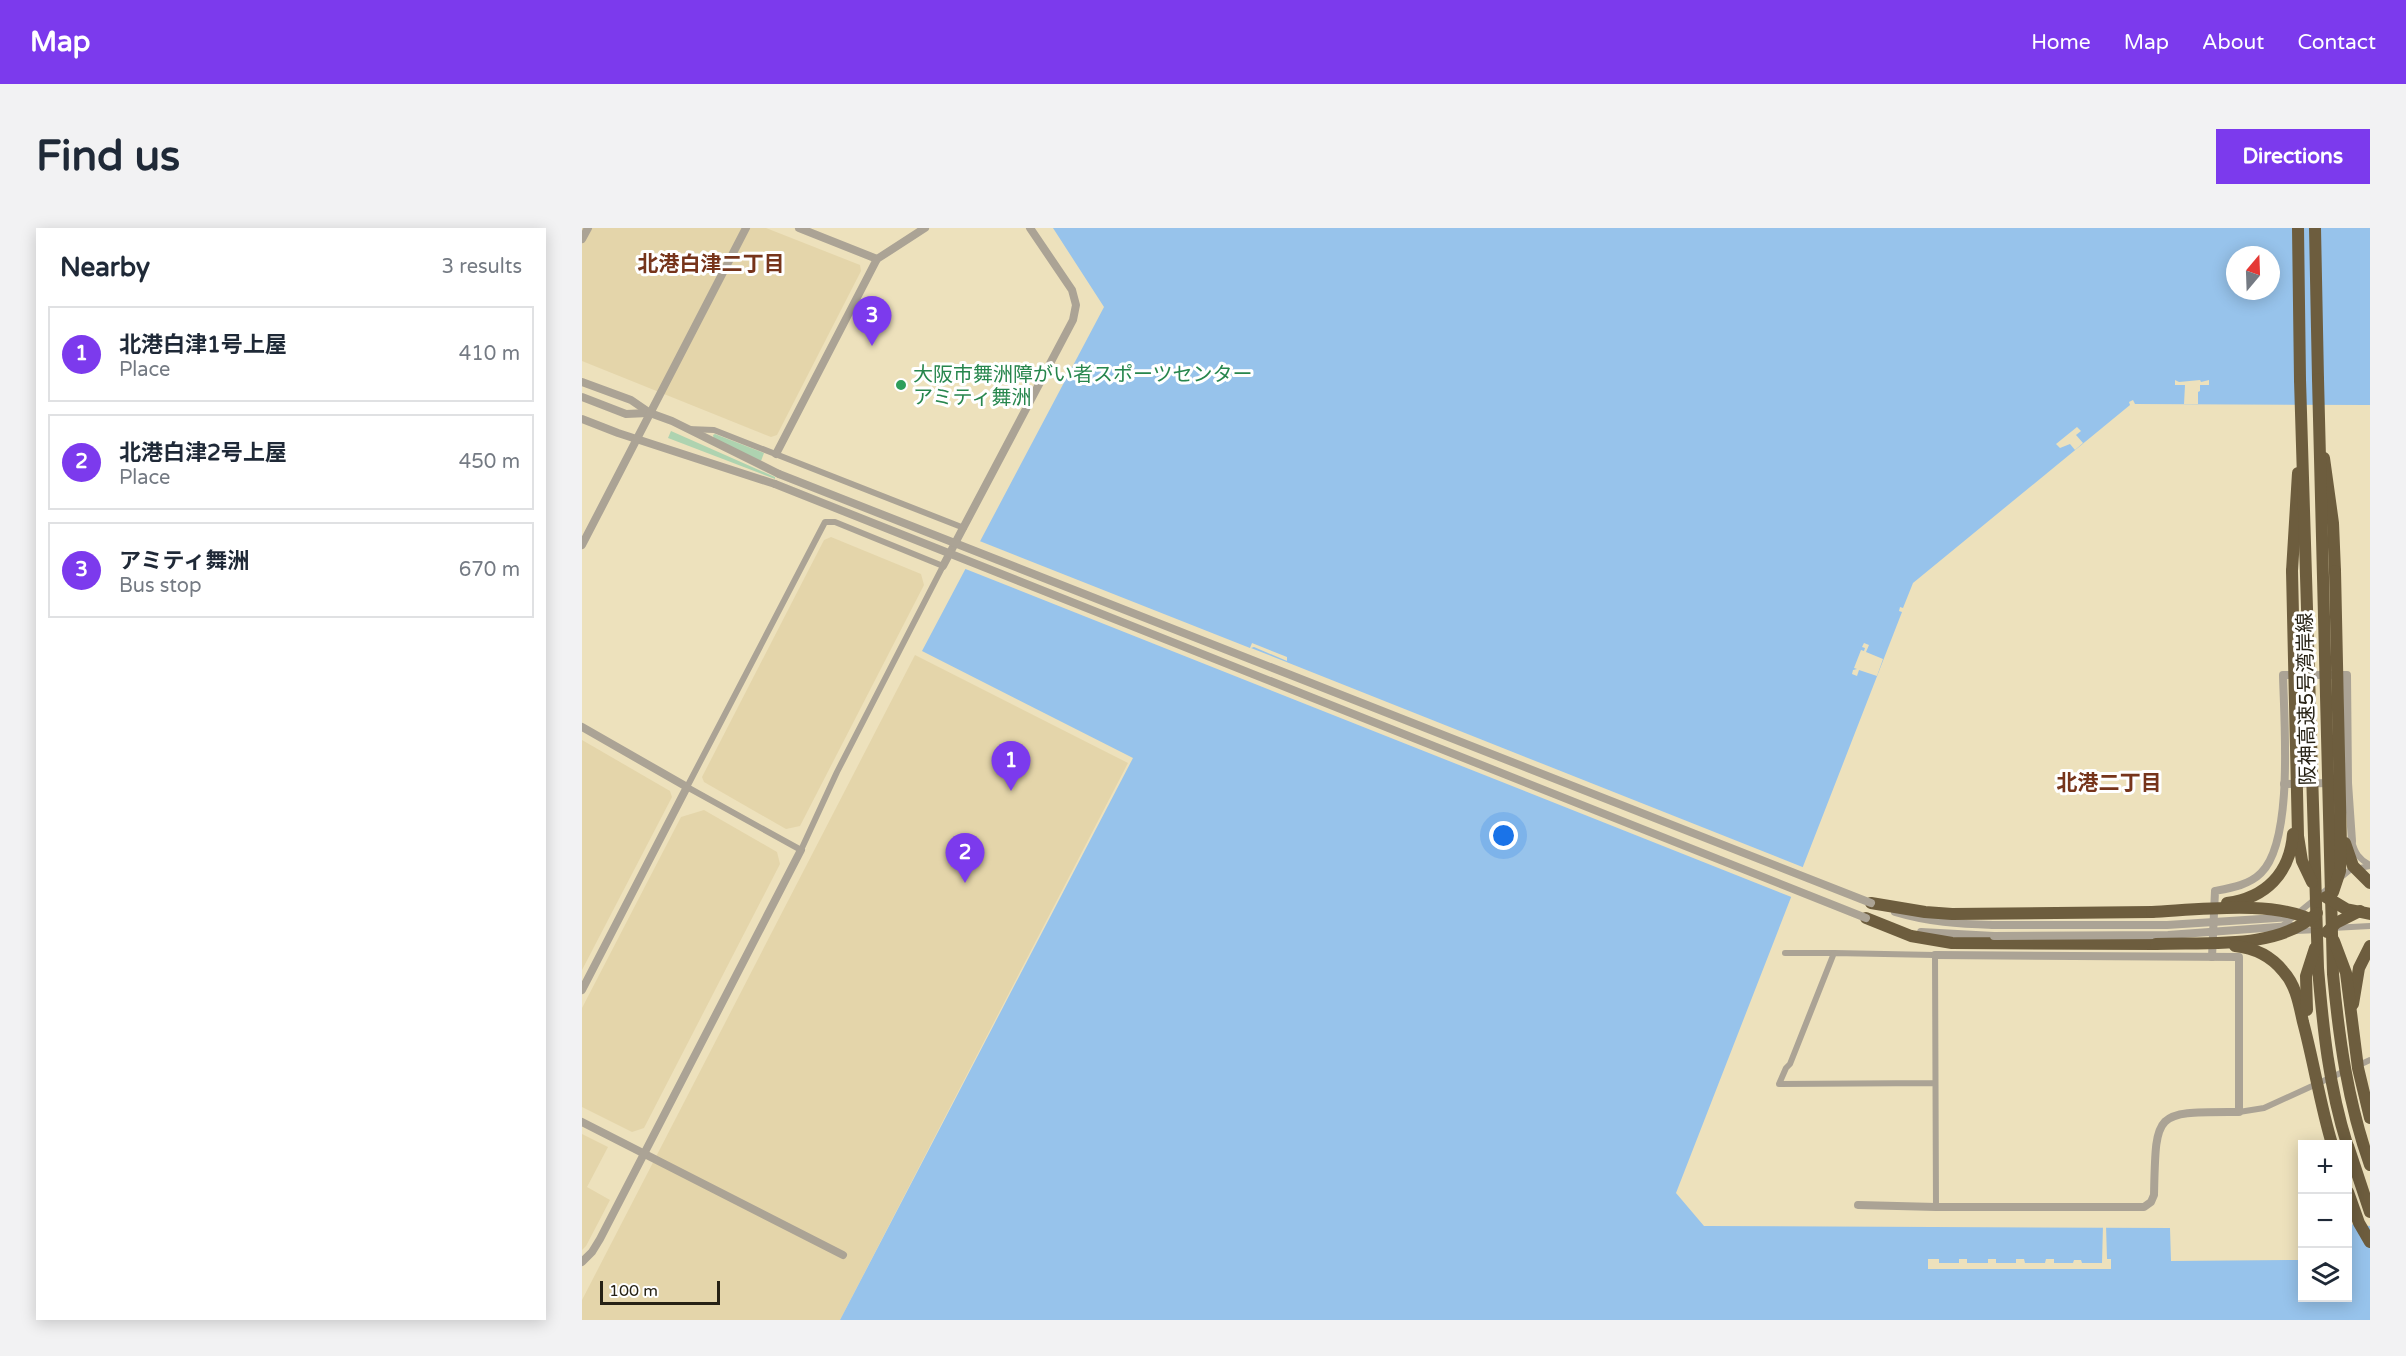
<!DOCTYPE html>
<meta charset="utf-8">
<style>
body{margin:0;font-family:"Varela Round","Noto Sans JP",sans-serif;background:#f2f2f3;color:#1f2937}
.controls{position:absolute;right:18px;bottom:18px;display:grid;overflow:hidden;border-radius:0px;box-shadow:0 3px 15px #0003}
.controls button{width:54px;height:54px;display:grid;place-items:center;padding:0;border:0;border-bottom:2px solid #e0e1e3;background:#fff;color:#1f2937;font:30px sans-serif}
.compass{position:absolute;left:1644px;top:18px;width:54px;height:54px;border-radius:50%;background:#fff;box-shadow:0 3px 15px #0003;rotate:19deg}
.scale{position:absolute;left:18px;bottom:15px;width:120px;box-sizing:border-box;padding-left:6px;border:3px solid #262114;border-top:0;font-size:16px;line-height:21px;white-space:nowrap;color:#262114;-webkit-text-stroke:4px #fff;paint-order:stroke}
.you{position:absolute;left:922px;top:608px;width:21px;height:21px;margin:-15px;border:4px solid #fff;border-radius:50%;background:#1a73e8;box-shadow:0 0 0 9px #1a73e833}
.badge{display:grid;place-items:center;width:39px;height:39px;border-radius:50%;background:#7c3aed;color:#fff;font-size:20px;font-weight:700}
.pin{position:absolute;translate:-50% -50px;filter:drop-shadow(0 2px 3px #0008)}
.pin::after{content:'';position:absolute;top:32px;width:21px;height:18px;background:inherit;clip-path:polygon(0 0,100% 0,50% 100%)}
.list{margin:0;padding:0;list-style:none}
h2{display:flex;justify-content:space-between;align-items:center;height:78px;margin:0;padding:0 24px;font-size:26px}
h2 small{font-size:20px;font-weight:400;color:#747a83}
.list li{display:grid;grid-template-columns:39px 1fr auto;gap:18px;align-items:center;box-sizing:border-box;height:96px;margin:0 12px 12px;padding:0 12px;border:2px solid #e0e1e3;border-radius:0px}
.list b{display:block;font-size:22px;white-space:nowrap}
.list p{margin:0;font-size:20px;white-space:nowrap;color:#747a83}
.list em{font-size:20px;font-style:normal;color:#747a83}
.icon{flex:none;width:33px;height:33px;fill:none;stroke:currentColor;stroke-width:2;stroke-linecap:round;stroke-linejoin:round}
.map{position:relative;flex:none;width:1788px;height:1092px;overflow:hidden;border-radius:0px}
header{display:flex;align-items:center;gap:36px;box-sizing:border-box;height:84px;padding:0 30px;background:#7c3aed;color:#fff}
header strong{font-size:28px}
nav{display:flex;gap:33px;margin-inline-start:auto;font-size:21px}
.intro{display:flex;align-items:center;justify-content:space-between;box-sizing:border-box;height:144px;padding:0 36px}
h1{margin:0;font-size:42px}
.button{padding:15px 27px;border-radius:0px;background:#7c3aed;color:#fff;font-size:21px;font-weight:700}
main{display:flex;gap:36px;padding:0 36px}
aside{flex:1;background:#fff;border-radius:0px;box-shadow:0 3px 15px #0003}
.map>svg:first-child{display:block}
</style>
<header>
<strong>Map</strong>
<nav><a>Home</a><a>Map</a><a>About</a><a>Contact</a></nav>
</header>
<div class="intro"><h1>Find us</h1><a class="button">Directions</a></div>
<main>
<aside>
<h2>Nearby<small>3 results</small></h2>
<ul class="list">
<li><span class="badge">1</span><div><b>北港白津1号上屋</b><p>Place</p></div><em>410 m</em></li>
<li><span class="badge">2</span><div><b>北港白津2号上屋</b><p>Place</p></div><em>450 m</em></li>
<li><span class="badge">3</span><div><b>アミティ舞洲</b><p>Bus stop</p></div><em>670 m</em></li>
</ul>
</aside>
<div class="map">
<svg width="1788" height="1092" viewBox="0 0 1788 1092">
<rect width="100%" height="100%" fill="#ede1bc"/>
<!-- built -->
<g fill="#e4d5aa">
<path d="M0 0H184L278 37 279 43 195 207 189 209 0 133Z"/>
<path d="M249 309 339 346 342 357 218 598 204 601 122 554 120 549 242 312Z"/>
<path d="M333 427 546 535 258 1092H0V1072Z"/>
<path d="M0 512 88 563 90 569 0 742Z"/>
<path d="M122 582 195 624 198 636 62 900 50 904 0 879V780L99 589Z"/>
<path d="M0 906 26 919 5 959 28 972 4 1018 0 1022Z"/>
</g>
<!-- green -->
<g fill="#aed3b0">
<path d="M89 203 193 249V251L86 210Z"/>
<path d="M133 206 182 225 179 233 132 212 131 207Z"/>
</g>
<!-- water -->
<path fill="#97c3eb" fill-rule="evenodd" d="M471 0H1788V177L1553 176 1551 172 1547 174 1548 177 1331 355 1321 380 1318 379 1317 383 1320 384 1094 965 1122 998 1588 1000 1589 1033 1720 1032V1070H1766V996L1788 998V1092H258L551 530 340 423 522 79ZM1653 27H1689V63H1653Z"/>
<!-- pier -->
<g fill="#ede1bc">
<path d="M1593 152 1597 154 1618 152 1619 154 1627 152V157H1618V163L1616 164V176H1602L1603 157H1593Z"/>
<path d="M1495 199 1499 203 1494 207 1501 215 1493 222 1488 216 1478 220 1474 216Z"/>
<path d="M395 312 668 420 670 415 705 429V433L672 419 669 420 1223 640 1212 670 381 340Z"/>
<path d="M1282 415 1287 417 1284 424 1301 431 1295 448 1277 442 1275 448 1270 446 1271 442 1275 441 1272 440 1279 422 1282 423 1283 420 1280 419Z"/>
<path d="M1521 997H1524L1525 1031H1529V1041H1346V1031H1357V1035H1377V1031H1385V1035H1406V1031H1414V1035H1434V1031H1442L1443 1035H1463L1464 1031H1472V1035H1491L1492 1032H1499L1500 1035H1520Z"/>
</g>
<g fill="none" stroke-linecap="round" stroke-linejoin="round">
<!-- minor -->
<g stroke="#aba395" stroke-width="6">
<path d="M106 201 132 202 382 300"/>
<path d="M243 294H253L361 338 255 544 219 622 105 559Z"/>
<path d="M1770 613C1773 625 1777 631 1788 637"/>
<path d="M1757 651 1768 642 1788 638"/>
<path d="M1699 699 1749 658"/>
<path d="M1750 700 1788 698"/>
<path d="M1714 703 1737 702"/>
<path d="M1203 725H1252"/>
<path d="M1775 838 1788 832"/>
<path d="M1353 855 1197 856 1204 840 1208 836 1252 725 1353 727 1354 979"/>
<path d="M1657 884 1682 880 1763 843"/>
</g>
<!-- tertiary -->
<g stroke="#aba395" stroke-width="8">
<path d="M217 0 295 31"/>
<path d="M0 11 6 0"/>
<path d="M0 154 49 172 68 185 90 193 197 246"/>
<path d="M0 169 44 186 66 185"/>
<path d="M0 191 36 205 193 256"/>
<path d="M194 226 295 31 343 0"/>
<path d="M0 317 164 0"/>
<path d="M361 338 491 92 494 77 490 62 448 0"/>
<path d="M0 499 105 559 0 762"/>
<path d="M1702 556 1748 555"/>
<path d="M1313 684C1346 694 1377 696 1411 697"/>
<path d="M1339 704 1412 708"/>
<path d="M1630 729 1633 663C1649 660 1667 657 1679 645 1712 613 1702 493 1701 447H1765L1766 555 1770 613"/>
<path d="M0 894 261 1027"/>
<path d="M1276 977 1354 979H1562L1569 974 1572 967C1574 881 1572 884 1657 884V729L1353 727"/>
<path d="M0 1034 10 1024 18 1011 219 622"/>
</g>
<!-- motorway -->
<g stroke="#6d5d3e" stroke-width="12">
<path d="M1716 0 1718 152"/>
<path d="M1733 0 1736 151"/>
<path d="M1742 230 1751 295 1753 343"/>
<path d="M1710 343 1716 245"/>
<path d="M1289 675 1343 684 1370 686 1570 684"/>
<path d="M1284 690 1329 708 1370 715 1574 716"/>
<path d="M1771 776 1777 740 1788 718"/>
<path d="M1766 918 1788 984"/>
<path d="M1766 964 1777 995 1788 1014"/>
</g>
<!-- tertiary-bridge -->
<g stroke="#aba395" stroke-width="8">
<path d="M197 246 1289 675"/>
<path d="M193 256 1284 690"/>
<path d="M1411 697H1585L1709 689"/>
<path d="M1412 708 1586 707 1709 698"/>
</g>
<!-- motorway-bridge -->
<g stroke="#6d5d3e" stroke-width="12">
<path d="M1736 151 1751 746C1757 811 1766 875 1788 937"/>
<path d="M1718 152 1736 740C1741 800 1747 859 1765 916"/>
<path d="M1710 343 1716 608 1720 633 1730 654"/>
<path d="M1763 615 1771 638 1788 655"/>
<path d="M1751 664 1758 643 1759 620 1753 343"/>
<path d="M1744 669 1764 681 1788 686"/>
<path d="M1645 675C1684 670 1708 645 1711 606"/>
<path d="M1570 684C1613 682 1700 671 1734 695"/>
<path d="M1745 704 1754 695 1778 683"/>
<path d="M1752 713 1764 745 1776 840 1788 890"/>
<path d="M1574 716C1624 714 1697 722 1735 685"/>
<path d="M1653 718C1672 720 1689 728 1701 743 1714 757 1717 776 1721 794 1732 835 1738 876 1750 916"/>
<path d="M1725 782 1724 748 1733 720"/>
</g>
</g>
<!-- markers -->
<circle fill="#2e9e5b" stroke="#fff" stroke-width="2" cx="319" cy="157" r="6"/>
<g text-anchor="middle" stroke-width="6" stroke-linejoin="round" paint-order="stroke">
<!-- leisure labels -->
<g font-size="20" fill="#27864d" stroke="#fff" text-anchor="start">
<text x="331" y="153">大阪市舞洲障がい者スポーツセンター<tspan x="331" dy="23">アミティ舞洲</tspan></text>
</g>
<!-- street labels -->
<g font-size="20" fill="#262114" stroke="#fff">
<text transform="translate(1724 471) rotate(-91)" y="7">阪神高速5号湾岸線</text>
</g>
<!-- neighbourhood labels -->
<g font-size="21" font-weight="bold" fill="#76341b" stroke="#fff">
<text x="129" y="43">北港白津二丁目</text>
<text x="1527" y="562">北港二丁目</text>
</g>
</g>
</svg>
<div class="controls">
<button>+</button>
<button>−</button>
<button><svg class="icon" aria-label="layers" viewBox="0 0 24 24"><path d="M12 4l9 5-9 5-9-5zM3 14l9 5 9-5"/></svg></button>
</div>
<svg class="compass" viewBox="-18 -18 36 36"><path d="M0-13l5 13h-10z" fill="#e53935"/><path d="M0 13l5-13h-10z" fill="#747a83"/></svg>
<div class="scale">100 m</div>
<div class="you"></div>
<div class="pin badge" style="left:429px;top:563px">1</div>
<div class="pin badge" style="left:383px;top:655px">2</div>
<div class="pin badge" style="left:290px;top:118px">3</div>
</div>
</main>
